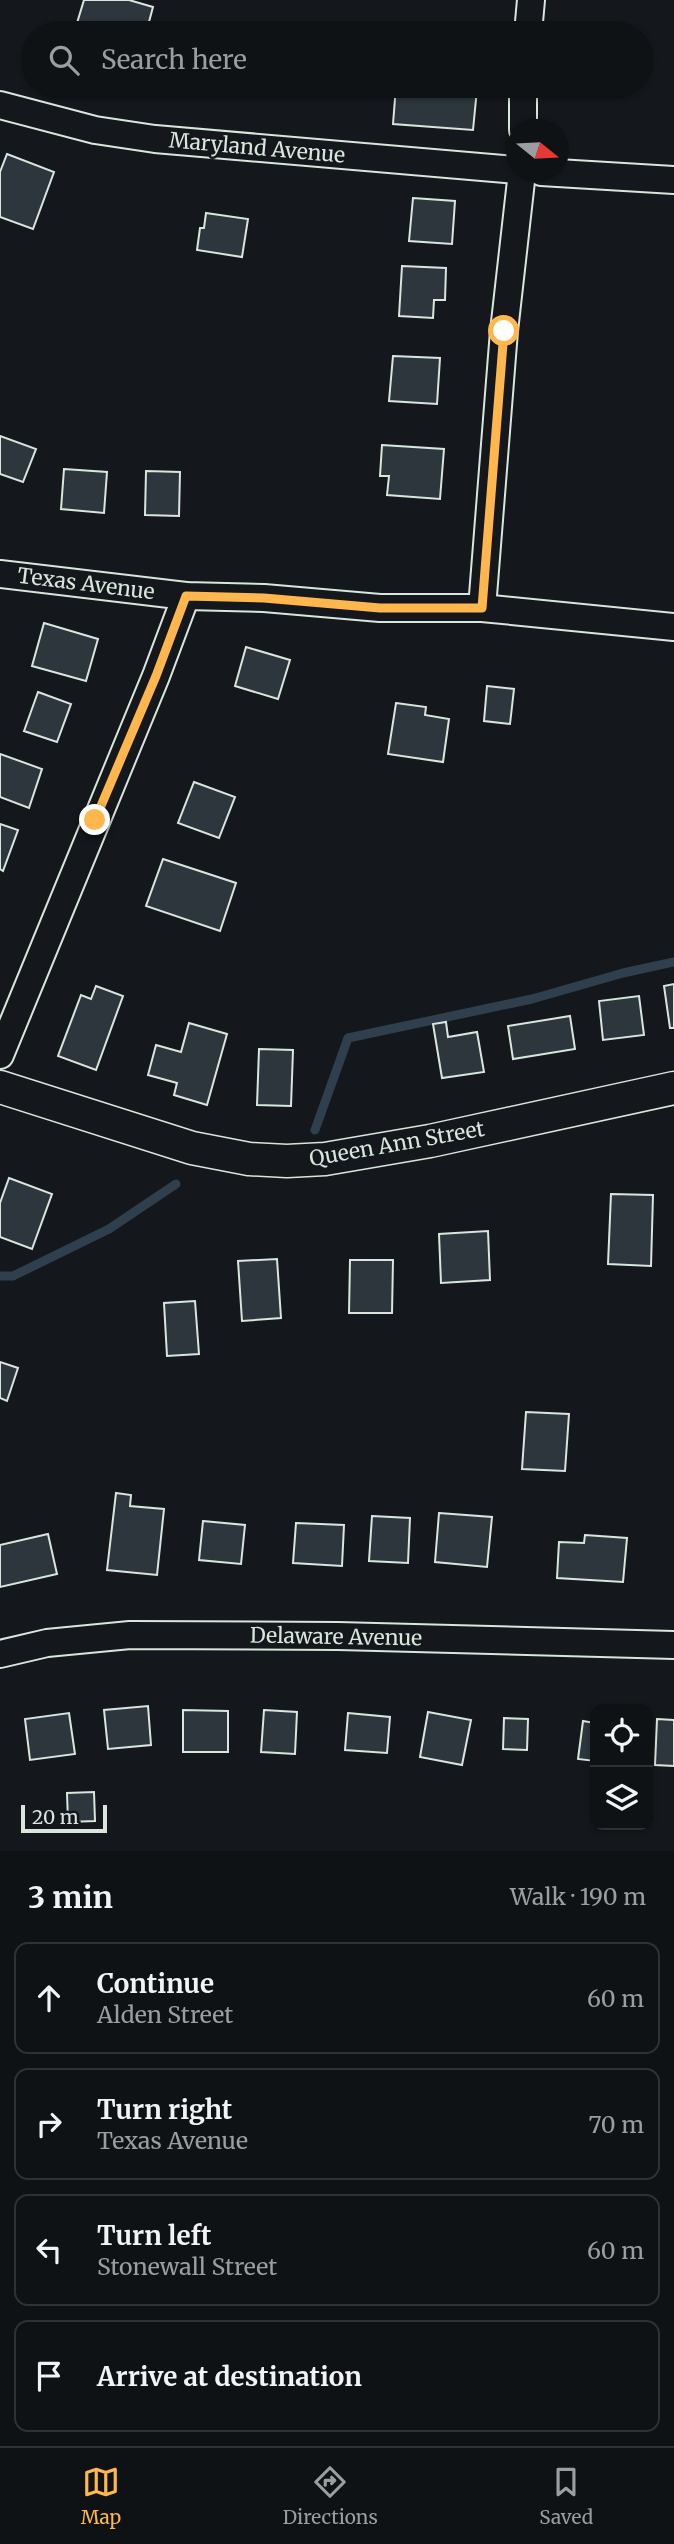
<!DOCTYPE html>
<meta charset="utf-8">
<style>
body{margin:0;font-family:Merriweather,serif;background:#1d2022;color:#f1f3f6}
.controls{position:absolute;right:21px;bottom:21px;display:grid;overflow:hidden;border-radius:14px;box-shadow:0 2px 5px #0004}
.controls button{width:63px;height:63px;display:grid;place-items:center;padding:0;border:0;border-bottom:2px solid #2f3234;background:#0f1215;color:#f1f3f6;font:35px sans-serif}
.compass{position:absolute;left:506px;top:119px;width:63px;height:63px;border-radius:50%;background:#0f1215;box-shadow:0 2px 5px #0004;rotate:108deg}
.scale{position:absolute;left:21px;bottom:18px;width:86px;box-sizing:border-box;padding-left:7px;border:4px solid #d8e6dc;border-top:0;font-size:19px;line-height:24px;white-space:nowrap;color:#d8e6dc;-webkit-text-stroke:5px #14181c;paint-order:stroke}
.stop{position:absolute;width:21px;height:21px;margin:-16px;border:5px solid #ffb74d;border-radius:50%;background:#fff}
.stop.end{background:#ffb74d;border-color:#fff;box-shadow:0 2px 7px #0008}
.list{margin:0;padding:0;list-style:none}
h2{display:flex;justify-content:space-between;align-items:center;height:91px;margin:0;padding:0 28px;font-size:30px}
h2 small{font-size:23px;font-weight:400;color:#9b9ea0}
.list li{display:grid;grid-template-columns:46px 1fr auto;gap:21px;align-items:center;box-sizing:border-box;height:112px;margin:0 14px 14px;padding:0 14px;border:2px solid #2f3234;border-radius:14px}
.list b{display:block;font-size:26px;white-space:nowrap}
.list p{margin:0;font-size:23px;white-space:nowrap;color:#9b9ea0}
.list em{font-size:23px;font-style:normal;color:#9b9ea0}
.icon{flex:none;width:38px;height:38px;fill:none;stroke:currentColor;stroke-width:2;stroke-linecap:round;stroke-linejoin:round}
.map{position:relative;flex:none;width:674px;height:1851px;overflow:hidden}
.search{position:absolute;background:#0f1215;box-shadow:0 2px 5px #0004;left:21px;right:21px;top:21px;height:77px;display:flex;align-items:center;gap:18px;box-sizing:border-box;padding:0 24px;border-radius:38px;color:#9b9ea0;font-size:26px}
.sheet{height:595px;background:#0f1215}
nav{display:flex;justify-content:space-around;align-items:center;box-sizing:border-box;height:98px;border-top:2px solid #2f3234;background:#0f1215;font-size:19px;color:#9b9ea0}
nav a{display:grid;justify-items:center;gap:4px}
nav .on{color:#ffb74d}
.map>svg:first-child{display:block}
</style>
<div class="map">
<svg width="674" height="1851" viewBox="0 0 674 1851">
<rect width="100%" height="100%" fill="#14181c"/>
<g fill="none" stroke-linecap="round" stroke-linejoin="round">
<!-- stream -->
<g stroke="#2f3f4d" stroke-width="9">
<path d="M315 1130 348 1038 532 999 623 973 674 962"/>
<path d="M0 1276H13L109 1229 176 1184"/>
</g>
</g>
<!-- building -->
<g fill="#2c363c" stroke="#d8e6dc" stroke-width="2">
<path d="M84 0H129L153 7 146 33H113L77 23Z"/>
<path d="M81 86H108L105 94Z"/>
<path d="M396 86 477 89 473 130 393 124Z"/>
<path d="M7 154 54 172 33 229 0 217V172Z"/>
<path d="M413 198 455 201 452 244 409 241Z"/>
<path d="M206 213 248 219 242 257 197 250 200 228H204Z"/>
<path d="M402 266 446 268 445 300H434L433 318 399 316Z"/>
<path d="M393 356 440 358 437 404 389 401Z"/>
<path d="M0 436 36 449 23 482 0 474Z"/>
<path d="M382 445 444 449 440 499 387 495 389 476H380Z"/>
<path d="M64 469 107 472 104 513 61 509Z"/>
<path d="M146 471 180 472 179 516 145 515Z"/>
<path d="M44 623 98 639 86 681 32 666Z"/>
<path d="M246 647 290 660 278 699 235 686Z"/>
<path d="M487 686 514 689 510 724 484 721Z"/>
<path d="M38 692 71 704 57 742 24 731Z"/>
<path d="M396 703 426 707 425 715 449 719 443 762 388 754Z"/>
<path d="M0 754 42 769 29 808 0 797Z"/>
<path d="M194 782 235 797 219 838 178 823Z"/>
<path d="M0 824 18 830 3 871 0 869Z"/>
<path d="M163 859 236 883 220 931 146 906Z"/>
<path d="M674 984V1028H670L664 986Z"/>
<path d="M96 986 123 996 96 1070 58 1056 81 995 91 999Z"/>
<path d="M639 996 644 1035 603 1040 599 1001Z"/>
<path d="M570 1016 575 1049 513 1059 508 1026Z"/>
<path d="M446 1022 448 1037 477 1032 484 1072 442 1078 433 1024Z"/>
<path d="M189 1023 227 1034 207 1105 174 1095 177 1083 148 1075 156 1045 181 1052Z"/>
<path d="M259 1049 293 1050 291 1106 257 1105Z"/>
<path d="M9 1178 52 1194 32 1249 0 1237V1203Z"/>
<path d="M611 1194 653 1195 651 1266 608 1264Z"/>
<path d="M488 1231 490 1280 441 1283 439 1234Z"/>
<path d="M277 1259 281 1318 242 1321 238 1261Z"/>
<path d="M350 1260H393L392 1313H349Z"/>
<path d="M195 1301 199 1354 167 1356 164 1303Z"/>
<path d="M0 1362 18 1368 7 1401 0 1398Z"/>
<path d="M526 1412 569 1414 565 1471 522 1469Z"/>
<path d="M116 1493 131 1495 130 1506 164 1509 157 1575 107 1570Z"/>
<path d="M439 1513 492 1517 487 1567 435 1562Z"/>
<path d="M372 1516 410 1518 408 1563 369 1561Z"/>
<path d="M203 1521 245 1525 241 1564 199 1560Z"/>
<path d="M296 1523 344 1525 342 1566 293 1563Z"/>
<path d="M48 1534 57 1574 0 1587V1545Z"/>
<path d="M585 1535 627 1538 623 1582 557 1578 559 1542 584 1543Z"/>
<path d="M148 1706 151 1745 108 1749 104 1710Z"/>
<path d="M183 1710 228 1711V1752H183Z"/>
<path d="M264 1710 297 1712 295 1754 261 1752Z"/>
<path d="M428 1712 471 1720 462 1765 420 1757Z"/>
<path d="M69 1713 75 1754 30 1760 25 1719Z"/>
<path d="M348 1713 390 1717 387 1753 345 1750Z"/>
<path d="M504 1718 528 1719 527 1750 503 1749Z"/>
<path d="M657 1719 674 1720V1766L655 1765Z"/>
<path d="M583 1721 595 1723V1761L578 1759Z"/>
<path d="M94 1792 95 1821 68 1822 67 1793Z"/>
</g>
<g fill="none" stroke-linecap="round" stroke-linejoin="round">
<!-- minor casing -->
<g stroke="#d8e6dc" stroke-width="30">
<g id="minor">
<path d="M528 33 531 0"/>
<path d="M0 105 95 130 155 139 516 170"/>
<path d="M523 130V86"/>
<path d="M541 172 674 180"/>
<path d="M0 574 186 596 264 598 380 608H482L674 627"/>
<path d="M482 608 504 331 522 172"/>
<path d="M0 1055 156 676 186 596"/>
<path d="M0 1654 47 1643 130 1635 338 1636 674 1645"/>
</g>
</g>
<!-- tertiary casing -->
<g stroke="#d8e6dc" stroke-width="35">
<path id="tertiary" d="M0 1087 192 1148 249 1159 287 1161 325 1159 430 1141 674 1088"/>
</g>
<!-- minor -->
<use href="#minor" stroke="#14181c" stroke-width="26"/>
<!-- tertiary -->
<use href="#tertiary" stroke="#14181c" stroke-width="32"/>
</g>
<g fill="none" stroke-linecap="round" stroke-linejoin="round">
<!-- route -->
<path stroke="#ffb74d" stroke-width="9" d="M95 820 156 676 186 596 264 598 380 608H482L504 331"/>
</g>
<g text-anchor="middle" stroke-width="5" stroke-linejoin="round" paint-order="stroke">
<!-- street labels -->
<g font-size="21" fill="#d8e6dc" stroke="#14181c">
<text transform="translate(257 148) rotate(5)" y="7">Maryland Avenue</text>
<text transform="translate(86 584) rotate(7)" y="7">Texas Avenue</text>
<text transform="translate(397 1144) rotate(-10)" y="7">Queen Ann Street</text>
<text transform="translate(336 1637) rotate(1)" y="7">Delaware Avenue</text>
</g>
</g>
</svg>
<div class="controls">
<button><svg class="icon" aria-label="locate" viewBox="0 0 24 24"><circle cx="12" cy="12" r="6"/><path d="M12 2v4M12 18v4M2 12h4M18 12h4"/></svg></button>
<button><svg class="icon" aria-label="layers" viewBox="0 0 24 24"><path d="M12 4l9 5-9 5-9-5zM3 14l9 5 9-5"/></svg></button>
</div>
<svg class="compass" viewBox="-18 -18 36 36"><path d="M0-13l5 13h-10z" fill="#e53935"/><path d="M0 13l5-13h-10z" fill="#9b9ea0"/></svg>
<div class="scale">20 m</div>
<div class="stop" style="left:504px;top:331px"></div>
<div class="stop end" style="left:95px;top:820px"></div>
<div class="search"><svg class="icon" aria-label="search" viewBox="0 0 24 24"><circle cx="10" cy="10" r="6"/><path d="M15 15l6 6"/></svg>Search here</div>
</div>
<section class="sheet">
<h2>3 min<small>Walk · 190 m</small></h2>
<ul class="list">
<li><svg class="icon" aria-label="ahead" viewBox="0 0 24 24"><path d="M12 20V5M6 11l6-6 6 6"/></svg><div><b>Continue</b><p>Alden Street</p></div><em>60 m</em></li>
<li><svg class="icon" aria-label="right" viewBox="0 0 24 24"><path d="M7 20v-9h11M14 6l5 5-5 5"/></svg><div><b>Turn right</b><p>Texas Avenue</p></div><em>70 m</em></li>
<li><svg class="icon" aria-label="left" viewBox="0 0 24 24"><path d="M17 20v-9H6M10 6l-5 5 5 5"/></svg><div><b>Turn left</b><p>Stonewall Street</p></div><em>60 m</em></li>
<li><svg class="icon" aria-label="arrive" viewBox="0 0 24 24"><path d="M6 21V4h12l-3 4 3 4H6"/></svg><div><b>Arrive at destination</b></div></li>
</ul>
</section>
<nav>
<a class="on"><svg class="icon" aria-label="map" viewBox="0 0 24 24"><path d="M3 6l6-2 6 2 6-2v14l-6 2-6-2-6 2zM9 4v14M15 6v14"/></svg>Map</a>
<a><svg class="icon" aria-label="directions" viewBox="0 0 24 24"><path d="M12 3l9 9-9 9-9-9zM9 14v-3h6M13 9l2 2-2 2"/></svg>Directions</a>
<a><svg class="icon" aria-label="saved" viewBox="0 0 24 24"><path d="M7 4h10v16l-5-4-5 4z"/></svg>Saved</a>
</nav>
